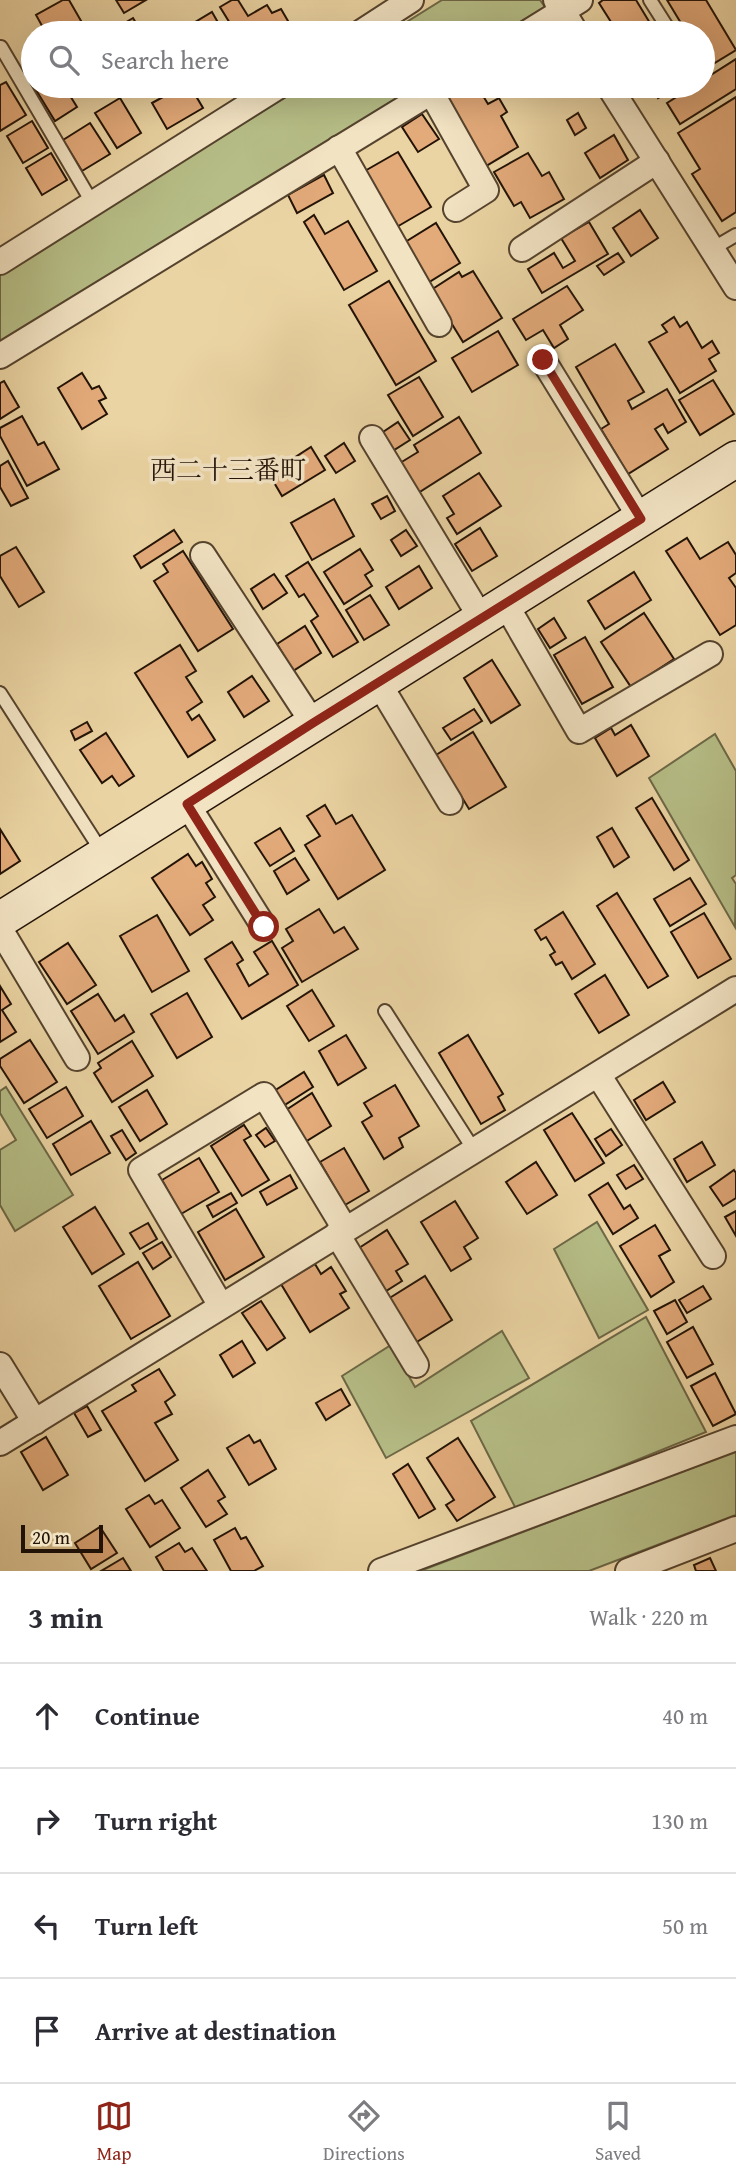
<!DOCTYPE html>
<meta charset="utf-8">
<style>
body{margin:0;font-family:"Gentium Book Plus","Noto Serif JP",serif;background:#f7f7f7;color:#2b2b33}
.scale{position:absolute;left:21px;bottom:18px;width:82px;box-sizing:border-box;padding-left:7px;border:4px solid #231307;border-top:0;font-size:19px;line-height:24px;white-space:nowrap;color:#231307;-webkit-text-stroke:5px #f2e3c3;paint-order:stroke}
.stop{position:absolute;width:21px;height:21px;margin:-16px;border:5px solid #8f2418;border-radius:50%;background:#fff}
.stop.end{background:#8f2418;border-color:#fff;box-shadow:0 2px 7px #0008}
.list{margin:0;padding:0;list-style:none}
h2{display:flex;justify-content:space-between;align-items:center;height:91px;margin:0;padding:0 28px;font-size:30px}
h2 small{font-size:23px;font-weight:400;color:#7c7c81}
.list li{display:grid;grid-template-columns:46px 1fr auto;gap:21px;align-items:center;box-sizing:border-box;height:105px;padding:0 28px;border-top:2px solid #e1e1e2}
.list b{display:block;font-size:26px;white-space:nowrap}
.list em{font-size:23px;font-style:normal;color:#7c7c81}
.icon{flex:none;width:38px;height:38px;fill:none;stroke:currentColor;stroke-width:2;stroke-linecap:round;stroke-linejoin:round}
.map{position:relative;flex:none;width:736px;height:1571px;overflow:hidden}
.search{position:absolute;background:#fff;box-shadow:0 7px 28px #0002;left:21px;right:21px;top:21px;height:77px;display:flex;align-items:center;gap:18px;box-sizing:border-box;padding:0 24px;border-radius:38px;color:#7c7c81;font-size:26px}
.sheet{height:511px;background:#fff}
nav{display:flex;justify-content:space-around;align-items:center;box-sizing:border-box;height:98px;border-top:2px solid #e1e1e2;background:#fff;font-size:19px;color:#7c7c81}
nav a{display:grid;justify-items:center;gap:4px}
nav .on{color:#8f2418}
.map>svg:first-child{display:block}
</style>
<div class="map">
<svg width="736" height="1571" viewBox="0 0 736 1571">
<rect width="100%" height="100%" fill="#ebd4a3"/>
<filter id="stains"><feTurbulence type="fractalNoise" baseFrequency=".00286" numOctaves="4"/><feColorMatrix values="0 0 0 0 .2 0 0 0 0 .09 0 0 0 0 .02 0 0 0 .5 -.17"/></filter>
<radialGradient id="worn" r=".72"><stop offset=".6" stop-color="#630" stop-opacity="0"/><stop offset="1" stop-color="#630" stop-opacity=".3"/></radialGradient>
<!-- green -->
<g fill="#b6bd86" stroke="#6c6846" stroke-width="2">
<path d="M442 0H540L545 7 502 33H389Z"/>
<path d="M304 86H417L0 342V274Z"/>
<path d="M715 734 736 771V875L732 878 736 884 735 927 649 778Z"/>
<path d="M6 1087 73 1195 15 1231 0 1205V1150L16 1140 0 1113V1091Z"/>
<path d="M597 1222 648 1310 599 1338 554 1249Z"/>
<path d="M646 1317 706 1432 516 1509 471 1421Z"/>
<path d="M502 1331 529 1378 386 1458 342 1376 391 1345 415 1387Z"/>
<path d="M736 1451V1515L589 1571H420Z"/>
</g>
<!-- building -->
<g fill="#e3aa7a" stroke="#231307" stroke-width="2">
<path d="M63 0H69L88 33H46L36 15Z"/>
<path d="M116 0H146L124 13Z"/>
<path d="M232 0H238L248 16 267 5 272 13 281 9 295 33H236L220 7Z"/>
<path d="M603 0H636L656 33H618L599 3Z"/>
<path d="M667 0H706L736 50 708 67 703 58V33H687Z"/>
<path d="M212 12 224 33H183L182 30Z"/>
<path d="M133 18 142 33H108Z"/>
<path d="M736 59V89L680 124 667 103 694 86H703V80Z"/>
<path d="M6 82 26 115 0 131V85Z"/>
<path d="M42 86H64L77 107 55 121 36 90Z"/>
<path d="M79 86H98L84 94Z"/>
<path d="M183 86H190L203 108 167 129 152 103Z"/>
<path d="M468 86H477L488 104 499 98 507 112 501 116 518 147 486 166 447 98Z"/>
<path d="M651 86H678L658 98Z"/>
<path d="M736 97V212L722 221 692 174 700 169 678 133Z"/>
<path d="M120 98 141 133 117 148 95 113Z"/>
<path d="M578 113 586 128 575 135 567 120Z"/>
<path d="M422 114 439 139 418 152 402 127Z"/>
<path d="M32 121 48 148 23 163 7 136Z"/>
<path d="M90 123 110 154 82 171 63 140Z"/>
<path d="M614 135 628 160 600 178 585 153Z"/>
<path d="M398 152 431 207 395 228 363 172Z"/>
<path d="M51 153 67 180 42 195 26 168Z"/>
<path d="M528 153 542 176 549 172 564 199 530 218 521 202 514 206 494 172Z"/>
<path d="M324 175 333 193 297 213 288 195Z"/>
<path d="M640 210 658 238 631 256 613 228Z"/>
<path d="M314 215 325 234 348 221 377 271 344 290 304 222Z"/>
<path d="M589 222 608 254 542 293 528 269 554 253 563 268 575 261 561 238Z"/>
<path d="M436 223 460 263 426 284 402 244Z"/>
<path d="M618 253 624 262 604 275 597 266Z"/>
<path d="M473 271 502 318 463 342 431 290 459 272 462 277Z"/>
<path d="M389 281 436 361 396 385 349 305Z"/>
<path d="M567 286 583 310 560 325 568 339 554 348 543 330 526 340 513 319Z"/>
<path d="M674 317 680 327 687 322 702 348 712 341 719 353 709 359 716 371 680 393 649 342 667 332 662 325Z"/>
<path d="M498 331 518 365 472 392 452 358Z"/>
<path d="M615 344 644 392 628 401 632 409 667 389 686 422 668 433 663 424 655 429 668 449 628 474 601 429 609 424 576 367Z"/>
<path d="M82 373 92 389 99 386 106 398 99 401 107 414 82 429 58 388Z"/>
<path d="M419 377 443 417 413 436 388 395Z"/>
<path d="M713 380 734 414 700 435 679 400Z"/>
<path d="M4 381 19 407 0 419V383Z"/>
<path d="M22 416 38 445 44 442 59 469 27 486 0 436V428Z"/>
<path d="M459 417 481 453 418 493 400 463 418 452 414 445Z"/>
<path d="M398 422 410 440 391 452 380 434Z"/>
<path d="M344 443 355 461 336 473 325 456Z"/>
<path d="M311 447 325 470 282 496 269 474Z"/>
<path d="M8 461 28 498 11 506 0 487V466Z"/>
<path d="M479 473 501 506 457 534 447 518 454 514 443 496Z"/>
<path d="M387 496 395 511 381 519 372 504Z"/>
<path d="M334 499 354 536 312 560 291 523Z"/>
<path d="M480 528 497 556 472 571 455 544Z"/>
<path d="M174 530 182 542 141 568 134 556Z"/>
<path d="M406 530 417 546 401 556 391 540Z"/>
<path d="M687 538 700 559 728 542 736 555V573L729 578 736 588V625L720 635 666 551Z"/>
<path d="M16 547 44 592 19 607 0 576V556Z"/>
<path d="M360 549 373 570 365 575 372 586 344 604 324 572Z"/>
<path d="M183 551 233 629 198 651 154 581 168 572 163 564Z"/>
<path d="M308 562 358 642 333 657 311 621 318 616 304 594 299 597 286 576Z"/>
<path d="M419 566 432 588 399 609 386 587Z"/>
<path d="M634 572 651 600 605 629 588 601Z"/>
<path d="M274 574 287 593 263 609 251 589Z"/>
<path d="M370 595 389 625 364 640 346 610Z"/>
<path d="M644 613 674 659 631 687 601 642Z"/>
<path d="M554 618 566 638 550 648 538 629Z"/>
<path d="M305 626 321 653 293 671 277 644Z"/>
<path d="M585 637 613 687 582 704 554 655Z"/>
<path d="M180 645 196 671 186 677 202 702 187 712 192 720 199 715 215 740 188 757 135 673Z"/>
<path d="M492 660 520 705 491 723 464 678Z"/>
<path d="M252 676 269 701 244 717 228 692Z"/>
<path d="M474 709 482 721 451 740 443 728Z"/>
<path d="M87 722 92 731 75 740 71 731Z"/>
<path d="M631 725 649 756 617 776 595 738 611 728 615 735Z"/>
<path d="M473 732 506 787 469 809 436 755Z"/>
<path d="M106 733 134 776 119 786 112 776 102 783 80 750Z"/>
<path d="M652 798 689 860 674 870 636 808Z"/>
<path d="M325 805 336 824 352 815 385 870 338 899 305 845 320 836 307 816Z"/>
<path d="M280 828 294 851 270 866 255 843Z"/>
<path d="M612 828 629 857 614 867 597 837Z"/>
<path d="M0 829 20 861 0 874Z"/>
<path d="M188 854 196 866 202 862 212 879 206 883 215 897 203 905 213 920 190 935 152 878Z"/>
<path d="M295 858 309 880 287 894 274 871Z"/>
<path d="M690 878 706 904 670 926 654 899Z"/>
<path d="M617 893 668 976 648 988 597 906Z"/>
<path d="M319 909 334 933 344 927 358 949 302 982 282 948 293 941 286 929Z"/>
<path d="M563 912 595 964 572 979 562 962 556 965 550 955 555 952 546 937 541 940 535 930Z"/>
<path d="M704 913 731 959 698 978 671 932Z"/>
<path d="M157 915 189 971 152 992 120 936Z"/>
<path d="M272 941 298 985 242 1019 205 959 232 942 243 960 237 964 249 986 268 974 254 952Z"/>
<path d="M68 943 96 985 67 1004 39 962Z"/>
<path d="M605 975 629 1015 599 1033 575 994Z"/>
<path d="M0 986 11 1004 2 1010 16 1032 0 1042Z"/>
<path d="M312 990 334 1026 309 1041 287 1006Z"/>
<path d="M187 993 212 1037 177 1058 151 1014Z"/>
<path d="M98 994 115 1021 124 1015 134 1032 98 1054 71 1011Z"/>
<path d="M346 1035 366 1068 338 1085 319 1051Z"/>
<path d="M468 1035 503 1094 498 1097 505 1110 481 1124 439 1053Z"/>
<path d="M30 1040 57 1082 24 1103 0 1066V1059Z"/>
<path d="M132 1041 153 1076 112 1102 94 1073 101 1068 98 1063Z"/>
<path d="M304 1072 313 1087 283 1106 274 1091Z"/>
<path d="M663 1082 675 1102 646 1120 634 1100Z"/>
<path d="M395 1085 419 1126 399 1138 403 1147 384 1159 362 1122 372 1116 364 1103Z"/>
<path d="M66 1087 83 1116 47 1138 29 1109Z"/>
<path d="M147 1090 167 1124 140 1141 119 1107Z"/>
<path d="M312 1093 331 1126 305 1142 286 1110Z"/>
<path d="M572 1113 604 1163 575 1181 544 1130Z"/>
<path d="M91 1121 110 1153 71 1175 53 1144Z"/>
<path d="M244 1125 251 1136 244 1140 269 1180 242 1196 211 1146Z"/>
<path d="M266 1128 275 1141 265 1147 256 1135Z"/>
<path d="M611 1129 622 1145 606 1156 595 1139Z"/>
<path d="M122 1130 136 1153 126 1160 111 1136Z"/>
<path d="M702 1142 715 1165 687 1182 674 1159Z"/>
<path d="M344 1148 369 1191 345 1205 320 1162Z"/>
<path d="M199 1158 219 1192 181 1214 162 1180Z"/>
<path d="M536 1162 557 1195 527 1214 506 1182Z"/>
<path d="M634 1165 643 1179 626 1189 617 1175Z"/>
<path d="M734 1170 736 1173V1198L723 1206 710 1187Z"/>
<path d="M290 1175 297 1188 267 1205 260 1192Z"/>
<path d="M608 1183 624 1209 630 1205 638 1218 613 1234 589 1195Z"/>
<path d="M231 1193 237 1203 213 1217 207 1206Z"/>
<path d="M455 1201 478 1238 464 1247 471 1259 451 1271 421 1222Z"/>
<path d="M95 1207 124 1254 92 1274 63 1227Z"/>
<path d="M236 1209 264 1257 225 1280 198 1232Z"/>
<path d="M736 1211V1236L725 1217Z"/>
<path d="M148 1223 157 1239 140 1249 130 1233Z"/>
<path d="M655 1225 670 1250 659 1256 674 1282 651 1297 620 1246Z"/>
<path d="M387 1230 408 1264 396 1271 402 1281 386 1291 359 1248Z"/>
<path d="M162 1242 171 1257 153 1269 143 1253Z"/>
<path d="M138 1262 170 1316 131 1339 99 1286Z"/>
<path d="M315 1264 321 1274 331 1267 346 1291 340 1294 349 1308 310 1332 281 1284Z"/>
<path d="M425 1276 452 1320 415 1343 388 1299Z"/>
<path d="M703 1286 711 1299 687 1313 679 1300Z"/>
<path d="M675 1300 687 1322 667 1334 654 1311Z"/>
<path d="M261 1301 285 1338 267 1350 242 1313Z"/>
<path d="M693 1327 713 1364 687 1378 667 1342Z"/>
<path d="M242 1341 255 1363 233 1377 220 1355Z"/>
<path d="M159 1369 175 1395 165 1402 172 1414 155 1423 178 1460 145 1481 102 1411 136 1391 132 1385Z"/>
<path d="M715 1373 736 1414 713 1426 691 1386Z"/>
<path d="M341 1389 350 1405 326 1420 316 1403Z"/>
<path d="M87 1406 101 1430 88 1437 74 1413Z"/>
<path d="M249 1435 254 1443 260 1440 276 1469 249 1485 227 1448Z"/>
<path d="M46 1437 68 1475 43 1490 21 1452Z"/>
<path d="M458 1438 495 1497 457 1521 446 1505 454 1500 427 1458Z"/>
<path d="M408 1464 435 1509 419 1518 393 1474Z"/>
<path d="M208 1470 225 1497 218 1501 227 1514 206 1527 181 1488Z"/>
<path d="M149 1495 155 1504 162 1500 180 1528 150 1547 126 1509Z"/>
<path d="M100 1527 117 1553 91 1569 75 1543Z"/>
<path d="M235 1528 241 1539 246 1537 263 1566 254 1571H231L214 1540Z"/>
<path d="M179 1543 185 1552 192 1548 207 1571H164L156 1557Z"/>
<path d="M123 1558 131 1571H101Z"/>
<path d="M710 1558 716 1571H696L694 1565Z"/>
</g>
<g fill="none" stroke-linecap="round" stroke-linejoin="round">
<!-- lane casing -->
<g stroke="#55432e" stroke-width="16">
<g id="lane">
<path d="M650 0 671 33"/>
<path d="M1 47 93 204"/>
<path d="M712 249 736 235"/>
<path d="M0 693 102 852"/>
<path d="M385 1011 474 1150"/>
</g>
</g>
<!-- street casing -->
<g stroke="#55432e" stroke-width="28">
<g id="street">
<path d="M556 0 576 33"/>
<path d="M360 33 411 0"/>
<path d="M527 33 580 0"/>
<path d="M609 86 736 287"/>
<path d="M431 92 486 190 456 209"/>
<path d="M339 148 439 324"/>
<path d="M522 249 657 161"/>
<path d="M0 262 279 86"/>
<path d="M0 356 441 86"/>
<path d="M543 360 641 519"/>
<path d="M372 438 481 618"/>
<path d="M203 555 313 723"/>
<path d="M505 603 579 731 710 654"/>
<path d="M378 682 450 802"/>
<path d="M187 804 264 927"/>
<path d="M0 929 77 1058"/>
<path d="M599 1076 713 1256"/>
<path d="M337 1234 416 1365"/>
<path d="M221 1306 141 1170 264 1095 345 1229"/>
<path d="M0 1365 35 1422"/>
<path d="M0 1443 736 989"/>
<path d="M381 1571 736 1438"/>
<path d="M628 1571 736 1529"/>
</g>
</g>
<!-- secondary casing -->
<g stroke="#231307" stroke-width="38">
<path id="secondary" d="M0 920 736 459"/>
</g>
<!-- lane -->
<use href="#lane" stroke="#f2e3c3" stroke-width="12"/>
<!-- street -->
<use href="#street" stroke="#f2e3c3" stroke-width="24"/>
<!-- secondary -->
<use href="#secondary" stroke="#f2e3c3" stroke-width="35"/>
</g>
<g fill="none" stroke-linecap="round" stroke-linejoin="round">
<!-- route -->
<path stroke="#8f2418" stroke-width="9" d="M264 927 187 804 313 723 641 519 543 360"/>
</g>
<g text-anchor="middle" stroke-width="7" stroke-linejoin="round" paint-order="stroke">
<!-- quarter labels -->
<g font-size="26" fill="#231307" stroke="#f2e3c3">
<text x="228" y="479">西二十三番町</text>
</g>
</g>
<rect width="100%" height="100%" filter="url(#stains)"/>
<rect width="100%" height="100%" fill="url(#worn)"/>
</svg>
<div class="scale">20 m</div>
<div class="stop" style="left:264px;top:927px"></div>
<div class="stop end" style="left:543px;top:360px"></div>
<div class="search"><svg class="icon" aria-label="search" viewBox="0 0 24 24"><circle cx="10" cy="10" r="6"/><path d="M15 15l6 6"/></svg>Search here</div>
</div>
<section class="sheet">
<h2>3 min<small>Walk · 220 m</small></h2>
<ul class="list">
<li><svg class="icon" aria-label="ahead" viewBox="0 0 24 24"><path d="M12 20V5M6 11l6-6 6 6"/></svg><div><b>Continue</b></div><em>40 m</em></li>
<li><svg class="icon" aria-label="right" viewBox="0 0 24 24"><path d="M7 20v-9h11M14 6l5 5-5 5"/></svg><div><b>Turn right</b></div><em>130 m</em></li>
<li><svg class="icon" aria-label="left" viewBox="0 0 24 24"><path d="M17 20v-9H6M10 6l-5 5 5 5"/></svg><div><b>Turn left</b></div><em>50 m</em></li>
<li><svg class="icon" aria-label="arrive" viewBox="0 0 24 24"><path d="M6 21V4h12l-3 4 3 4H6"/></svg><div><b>Arrive at destination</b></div></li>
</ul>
</section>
<nav>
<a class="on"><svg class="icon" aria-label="map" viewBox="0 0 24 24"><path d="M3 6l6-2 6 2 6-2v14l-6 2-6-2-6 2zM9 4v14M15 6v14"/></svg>Map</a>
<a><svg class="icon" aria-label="directions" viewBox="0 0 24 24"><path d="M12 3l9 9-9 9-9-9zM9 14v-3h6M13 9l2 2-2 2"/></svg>Directions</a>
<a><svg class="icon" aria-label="saved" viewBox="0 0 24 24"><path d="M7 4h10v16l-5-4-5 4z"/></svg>Saved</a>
</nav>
